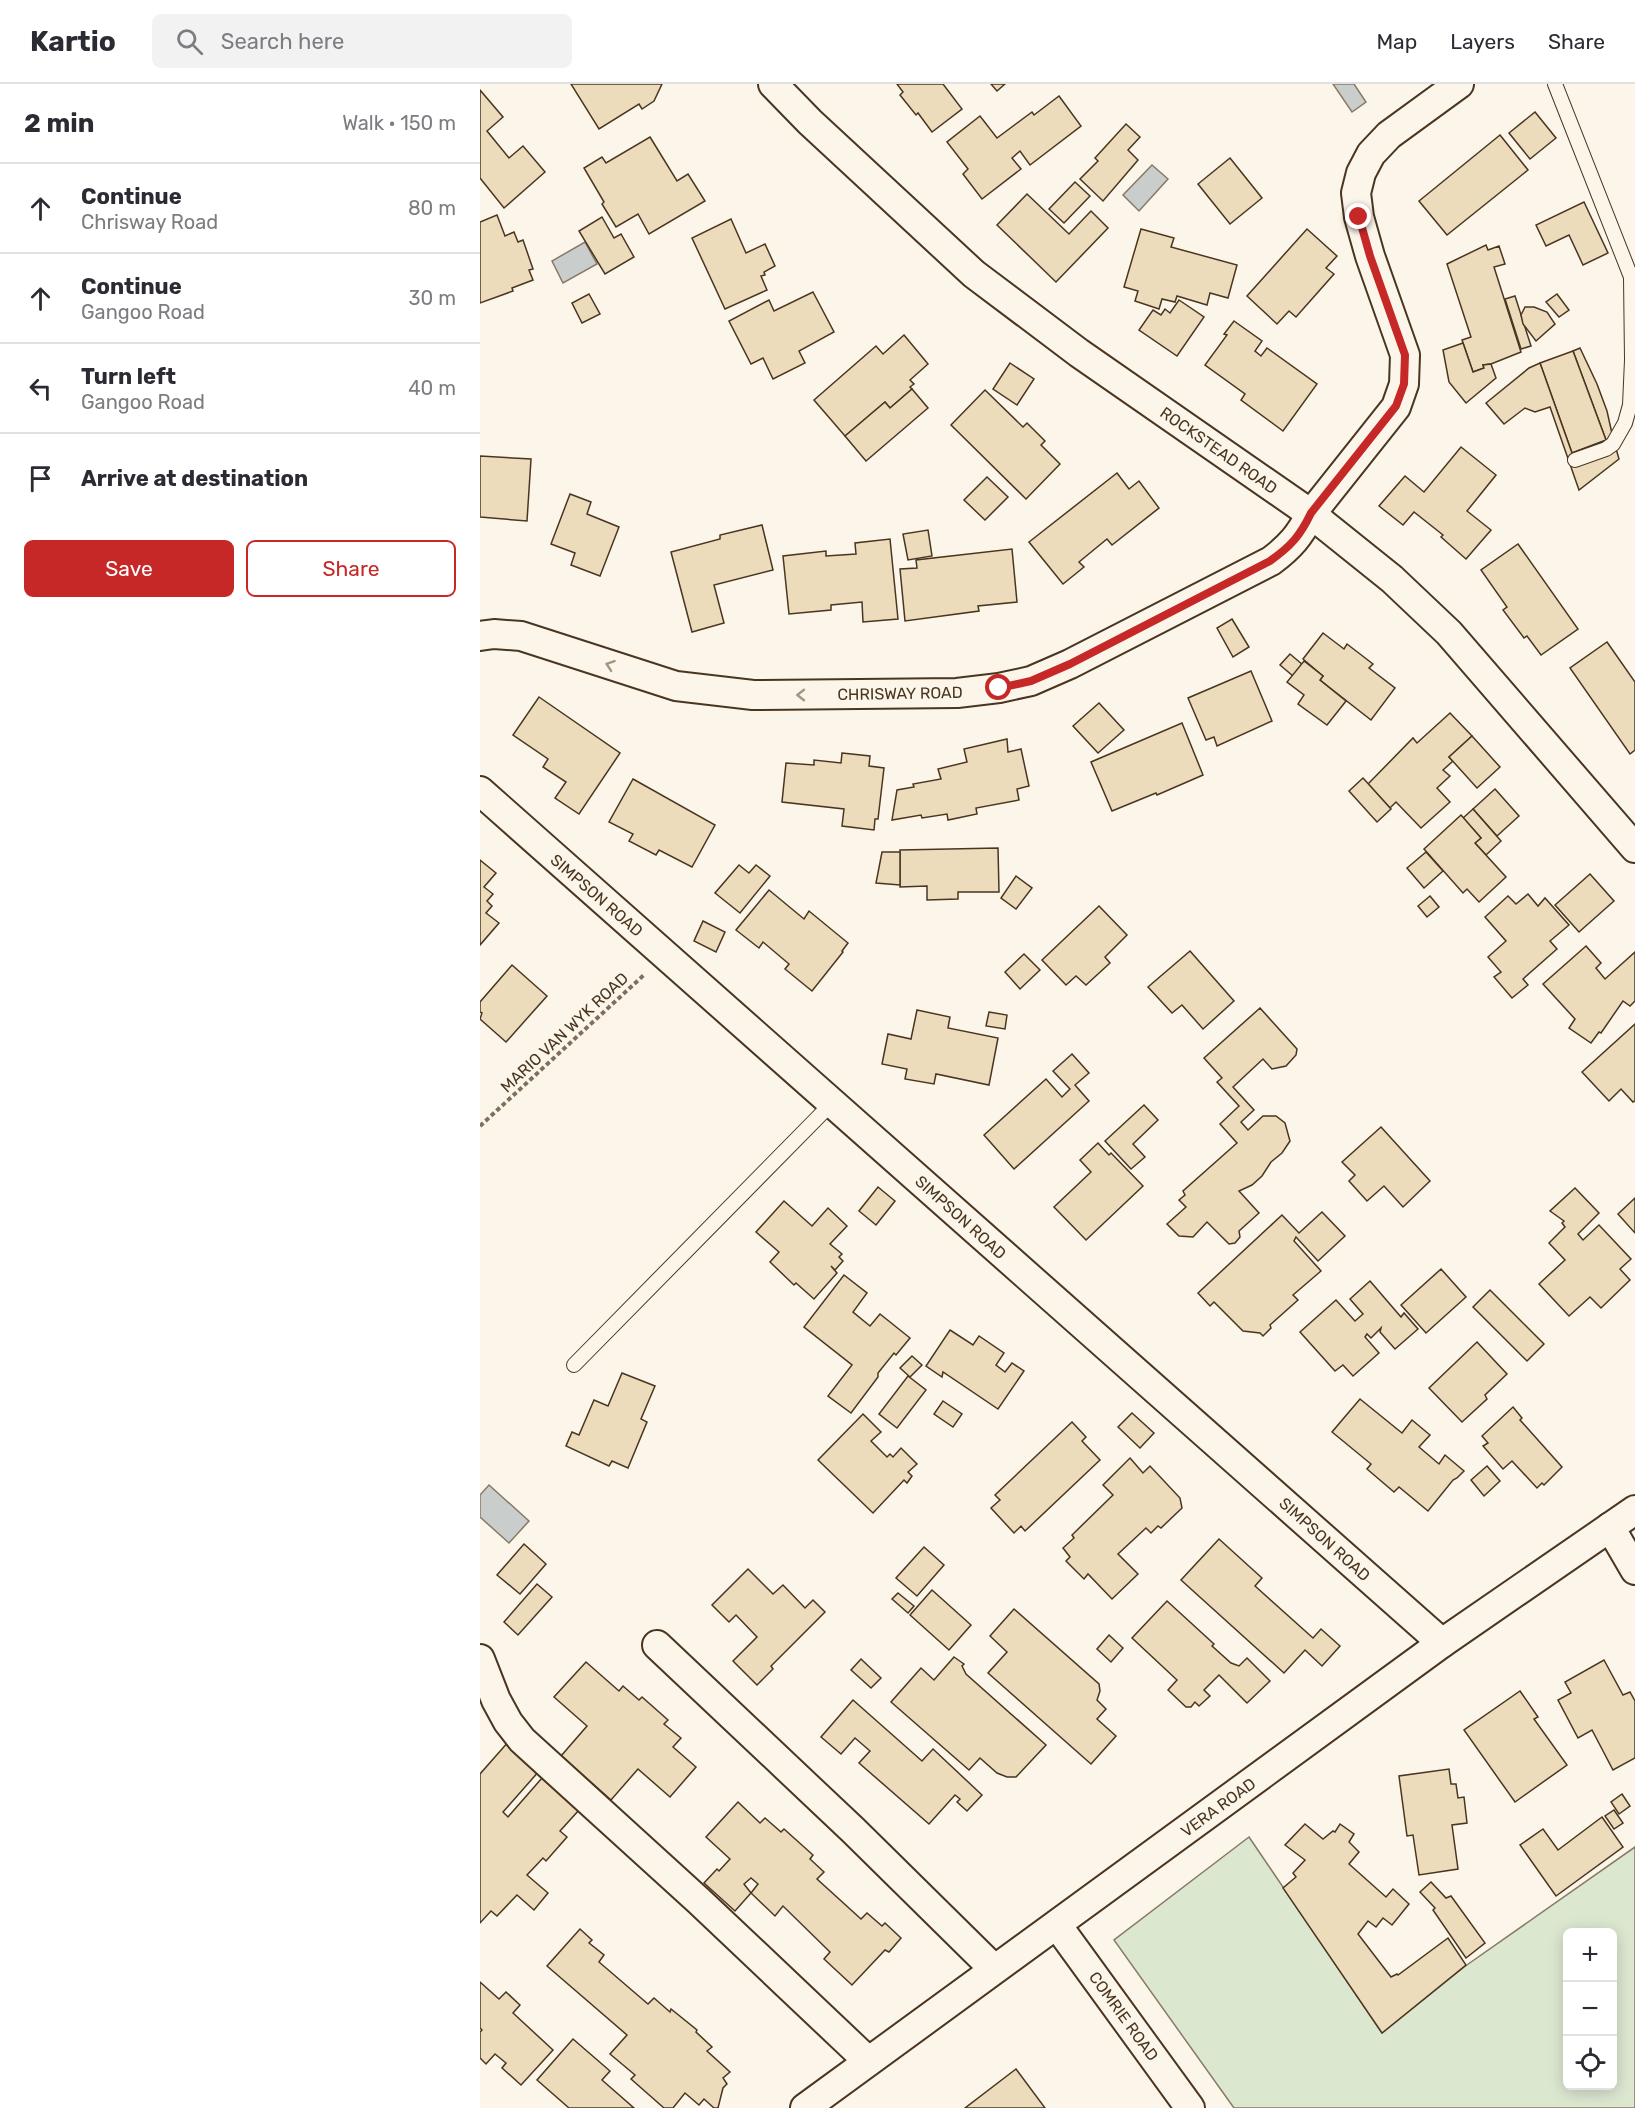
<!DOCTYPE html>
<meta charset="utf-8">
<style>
body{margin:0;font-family:Rubik,sans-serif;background:#f2f2f3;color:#2b2b33}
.controls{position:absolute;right:18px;bottom:18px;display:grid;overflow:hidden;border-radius:9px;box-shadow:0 3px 15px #0003}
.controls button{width:54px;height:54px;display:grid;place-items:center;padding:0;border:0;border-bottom:2px solid #e1e1e2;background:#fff;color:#2b2b33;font:30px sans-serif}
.stop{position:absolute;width:18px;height:18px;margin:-14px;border:4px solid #c62828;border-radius:50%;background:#fff}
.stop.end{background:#c62828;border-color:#fff;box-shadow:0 2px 6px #0008}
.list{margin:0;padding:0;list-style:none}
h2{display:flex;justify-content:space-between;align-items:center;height:78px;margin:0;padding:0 24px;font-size:26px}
h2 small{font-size:20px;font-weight:400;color:#7c7c81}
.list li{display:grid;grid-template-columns:39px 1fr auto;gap:18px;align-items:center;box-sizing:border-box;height:90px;padding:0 24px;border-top:2px solid #e1e1e2}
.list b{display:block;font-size:22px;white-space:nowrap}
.list p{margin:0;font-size:20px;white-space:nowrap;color:#7c7c81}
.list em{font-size:20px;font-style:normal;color:#7c7c81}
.actions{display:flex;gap:12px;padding:18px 24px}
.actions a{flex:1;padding:14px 0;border:2px solid #c62828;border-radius:9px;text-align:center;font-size:21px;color:#c62828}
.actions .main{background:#c62828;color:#fff}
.icon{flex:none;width:33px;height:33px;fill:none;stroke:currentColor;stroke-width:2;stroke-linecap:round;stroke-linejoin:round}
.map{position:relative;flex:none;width:1155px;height:2024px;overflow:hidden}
header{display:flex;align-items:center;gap:36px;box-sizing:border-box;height:84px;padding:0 30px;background:#fff;border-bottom:2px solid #e1e1e2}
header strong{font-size:28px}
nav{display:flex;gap:33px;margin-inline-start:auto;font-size:21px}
.search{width:420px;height:54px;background:#f2f2f3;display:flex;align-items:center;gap:15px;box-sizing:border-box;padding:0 21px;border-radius:9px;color:#7c7c81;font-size:22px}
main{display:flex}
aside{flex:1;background:#fff}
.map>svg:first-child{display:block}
</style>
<header>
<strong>Kartio</strong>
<div class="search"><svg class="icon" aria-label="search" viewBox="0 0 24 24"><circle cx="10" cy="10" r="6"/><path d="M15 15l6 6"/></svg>Search here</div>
<nav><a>Map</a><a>Layers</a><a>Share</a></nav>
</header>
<main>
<aside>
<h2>2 min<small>Walk · 150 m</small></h2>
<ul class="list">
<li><svg class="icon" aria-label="ahead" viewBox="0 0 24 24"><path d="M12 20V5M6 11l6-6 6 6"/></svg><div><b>Continue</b><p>Chrisway Road</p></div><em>80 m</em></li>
<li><svg class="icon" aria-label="ahead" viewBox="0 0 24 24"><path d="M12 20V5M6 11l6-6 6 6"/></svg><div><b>Continue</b><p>Gangoo Road</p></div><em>30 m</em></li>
<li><svg class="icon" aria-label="left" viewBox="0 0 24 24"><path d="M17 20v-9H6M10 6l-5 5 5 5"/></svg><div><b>Turn left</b><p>Gangoo Road</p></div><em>40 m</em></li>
<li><svg class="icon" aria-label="arrive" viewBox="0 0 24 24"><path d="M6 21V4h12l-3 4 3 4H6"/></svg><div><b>Arrive at destination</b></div></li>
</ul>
<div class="actions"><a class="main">Save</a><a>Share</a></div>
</aside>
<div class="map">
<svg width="1155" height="2024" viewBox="0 0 1155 2024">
<rect width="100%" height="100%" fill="#fbf6e9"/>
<!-- green -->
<path fill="#dce7d0" stroke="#887966" stroke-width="1.5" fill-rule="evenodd" d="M769 1753 902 1949 984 1883 1155 1763V2024H754L634 1856ZM1088 1848H1132V2002H1088Z"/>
<!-- water -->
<g fill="#c9cecd" stroke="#887966" stroke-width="1.5">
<path d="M853 0H874L886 18 872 28Z"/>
<path d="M672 81 688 95 659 127 643 111Z"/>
<path d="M105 158 117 180 83 199 72 177Z"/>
<path d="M9 1401 49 1437 29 1459 0 1433V1411Z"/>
</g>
<!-- building -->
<g fill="#ecdcbc" stroke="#4a3520" stroke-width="1.5">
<path d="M91 0H182L174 17 162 25 159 20 119 45Z"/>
<path d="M417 0H463L482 25 452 48 438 29 436 31 420 11 423 8Z"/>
<path d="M511 0H525L517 7Z"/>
<path d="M0 6 23 33 7 47 29 74 43 62 65 88 24 124 0 94Z"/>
<path d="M579 12 601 42 550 81 540 67 532 74 541 85 502 115 483 90 488 85 467 58 500 32 517 54 552 28 554 31Z"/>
<path d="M1055 28 1076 54 1050 75 1029 49Z"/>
<path d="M646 40 660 53 648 66 658 76 623 117 600 95 618 77 615 74Z"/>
<path d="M1020 51 1048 86 967 151 939 117Z"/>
<path d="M170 53 197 97 208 90 225 117 169 150 158 130 136 143 122 120 124 118 104 84 122 73 126 79Z"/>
<path d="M750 74 782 114 750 140 718 100Z"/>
<path d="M595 98 610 112 584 139 569 125Z"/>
<path d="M547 110 589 150 611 127 628 144 576 198 517 141Z"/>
<path d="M1104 118 1128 169 1103 181 1089 151 1066 162 1056 141Z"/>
<path d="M17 131 25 152 34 148 38 158 43 156 53 185 49 186 53 196 32 204 33 207 0 219V138Z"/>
<path d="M122 133 134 154 141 150 154 173 125 190 99 147Z"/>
<path d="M251 135 266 169 285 160 295 182 284 188 285 191 281 192 287 206 245 225 212 154Z"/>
<path d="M661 145 694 154 691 163 757 181 748 214 730 209 727 221 697 212 695 218 682 215 679 225 655 217 658 207 644 203Z"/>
<path d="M827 145 857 172 846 184 854 190 816 233 809 227 797 240 767 212Z"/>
<path d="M1006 161 1008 166 1019 162 1025 180 1014 183 1041 268 1011 280 1003 281 1004 284 993 288 982 256 991 253 967 180Z"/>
<path d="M333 208 354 248 319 267 325 279 293 295 283 274 271 280 249 237 289 216 294 227Z"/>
<path d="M109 210 120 230 102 239 92 219Z"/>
<path d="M1077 210 1089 226 1079 233 1066 218Z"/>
<path d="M1035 212 1051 262 1041 265 1025 215Z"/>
<path d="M699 216 724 233 697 272 659 246 673 226 681 231 685 225 690 229Z"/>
<path d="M1045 223H1054L1067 228 1075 240 1056 257 1043 240 1041 231Z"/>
<path d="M754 237 782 257 775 267 781 272 787 264 837 300 803 347 761 316 765 310 725 281 747 251 744 250Z"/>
<path d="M424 251 448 280 430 296 434 300 430 303 432 305 410 324 405 318 365 352 334 316 396 262 403 270Z"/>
<path d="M983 259 993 288 1004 284 1003 281 1011 280 1016 294 986 319 969 298 963 266Z"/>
<path d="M1100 264 1117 300 1127 327 1133 354 1126 356 1093 267Z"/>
<path d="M1093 267 1126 356 1092 369 1060 279Z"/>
<path d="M530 279 554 295 537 321 513 305Z"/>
<path d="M1060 279 1092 369 1133 354 1139 375 1099 406 1070 323 1055 328 1045 324 1024 340 1006 319 1049 284Z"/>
<path d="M432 305 448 324 386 377 365 352 405 318 410 324Z"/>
<path d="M505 306 543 343 547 339 565 357 561 361 580 380 546 415 471 341Z"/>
<path d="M981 363 1016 391 987 427 1011 446 986 475 961 453 963 451 934 428 923 441 899 422 925 392 944 408Z"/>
<path d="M0 372 51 375 47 437 0 433Z"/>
<path d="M637 389 649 405 659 397 679 424 632 461 627 455 599 478 604 483 583 500 549 458Z"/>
<path d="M507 393 528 413 505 436 484 416Z"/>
<path d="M90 410 111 418 107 430 139 443 120 492 91 481 95 469 71 460Z"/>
<path d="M282 441 293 486 234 501 244 539 212 548 191 468 240 455V451Z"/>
<path d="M448 446 452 472 428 476 423 450Z"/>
<path d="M410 455 418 535 383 538 382 518 351 521V526L309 530 303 472 346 467V472L376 470 375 459Z"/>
<path d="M1038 460 1098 545 1061 571 1047 552 1044 554 1023 526 1027 523 1001 486Z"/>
<path d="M532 465 537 518 498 522 499 527 425 537 420 485 437 484 436 476Z"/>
<path d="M752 535 769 563 753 573 737 544Z"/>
<path d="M843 549 864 565 867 560 893 580 889 584 915 604 891 636 840 596 843 592 823 575Z"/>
<path d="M1127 558 1155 598V666L1150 670 1090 584Z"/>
<path d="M810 570 823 581 813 592 800 581Z"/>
<path d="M824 577 843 592 840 596 866 617 847 641 818 620 824 611 807 598Z"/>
<path d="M771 587 792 637 737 662 734 653 726 656 708 614Z"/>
<path d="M59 613 140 669 99 730 75 714 86 698 63 683 68 675 33 651Z"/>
<path d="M619 619 644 646 618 669 593 642Z"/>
<path d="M970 629 992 652 969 673 973 677 963 686 970 692 957 704 970 718 941 744 916 718 910 724 888 700 933 654 937 659Z"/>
<path d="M702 639 723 691 677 711 676 709 632 727 611 678Z"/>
<path d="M992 652 1020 683 997 704 969 673Z"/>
<path d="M527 655 528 668 541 665 549 702 537 705 539 716 496 724 497 730 468 736 467 730 442 734 441 731 412 736 417 706 434 703 433 700 461 695 458 685 487 678 484 665Z"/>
<path d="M362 669 390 672 389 682 404 684 398 735H395L394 746 362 742 364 725 302 718 306 679 334 681V676L361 679Z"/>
<path d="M883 694 911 725 897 738 869 707Z"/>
<path d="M153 695 235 741 212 783 179 766 176 771 149 757 153 750 129 738Z"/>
<path d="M1015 705 1039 732 1017 752 993 725Z"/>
<path d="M993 725 1021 757 1006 771 995 759 1001 754 983 734Z"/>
<path d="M981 731 1001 754 995 759 1026 793 999 818 987 805 983 809 944 765Z"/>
<path d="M518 764 519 808H478V815L447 816V802L420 803V766Z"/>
<path d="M402 768H420V801L396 799Z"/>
<path d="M946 768 963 787 944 804 927 784Z"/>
<path d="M0 776 16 789 4 803 13 810 7 817 12 822 6 829 19 839 0 861Z"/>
<path d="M259 781 269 789 276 781 290 792 260 829 235 809Z"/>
<path d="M1110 790 1134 817 1099 848 1075 821Z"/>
<path d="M536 792 552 804 536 825 521 814Z"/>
<path d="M289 806 324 835 329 827 368 859 362 867 363 868 332 907 305 885 309 880 283 858 279 864 256 846Z"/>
<path d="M1048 810 1058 822 1065 814 1089 841 1070 857 1077 865 1043 895 1048 901 1032 914 1014 893 1021 888 1008 873 1026 857 1005 833 1028 812 1036 820Z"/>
<path d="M950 812 959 823 947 833 938 822Z"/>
<path d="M619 822 647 851 625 873 630 879 606 901 596 892 586 901 562 876Z"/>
<path d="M223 837 245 848 236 868 214 857Z"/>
<path d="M1106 862 1121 879 1116 884 1125 895 1155 868V917L1150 922 1143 917 1121 949 1119 948 1111 959 1089 944 1095 935 1063 900Z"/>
<path d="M710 867 754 917 723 945 702 921 692 929 668 903Z"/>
<path d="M544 870 560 886 540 905 525 888Z"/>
<path d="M32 881 67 912 26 958 0 935 2 929 0 928V918Z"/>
<path d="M780 924 817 965 816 971 806 982 792 985 783 975 753 1003 774 1026 761 1038 768 1046 783 1032H796L805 1039 810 1057 802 1069 791 1078 782 1092 772 1101 759 1107 779 1129 759 1147 760 1153 755 1159 749 1160 727 1138 713 1153 699 1152 687 1140 706 1123 699 1116 705 1111 703 1107 757 1059 740 1040 759 1022 737 998 742 994 724 974Z"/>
<path d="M437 926 470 933 468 944 518 954 509 1001 456 990 454 1000 425 995 427 985 402 980 408 950 431 955Z"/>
<path d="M509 928 527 931 525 945 506 942Z"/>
<path d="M1155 940V1017L1153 1018 1141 1005 1129 1017 1102 988Z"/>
<path d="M592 970 609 989 595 1001 609 1017 534 1085 504 1051 566 995 582 1013 590 1005 573 987Z"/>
<path d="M664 1021 678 1036 653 1060 665 1073 651 1085 625 1057Z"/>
<path d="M901 1043 950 1097 923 1123 904 1102 887 1117 869 1097 875 1091 862 1078Z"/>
<path d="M618 1059 629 1071 631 1069 663 1102 606 1156 574 1123 611 1088 600 1076Z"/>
<path d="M398 1103 415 1117 396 1141 379 1127Z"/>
<path d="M1095 1104 1119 1129 1098 1150 1103 1156 1119 1141 1151 1175 1140 1185 1150 1196 1121 1224 1110 1213 1089 1232 1059 1200 1085 1176 1069 1159 1085 1143 1082 1139 1084 1137 1070 1127Z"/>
<path d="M1155 1114V1149L1138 1130Z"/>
<path d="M304 1117 332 1142 348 1124 367 1142 350 1160 362 1170 359 1173 363 1177 355 1186 351 1182 357 1189 334 1215 316 1199 314 1201 290 1178 299 1168 276 1148Z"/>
<path d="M842 1128 865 1152 838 1177 816 1153 814 1157 841 1187 813 1211 818 1216 790 1241 791 1244 783 1252 780 1249 763 1247 734 1218 730 1222 718 1209 802 1131 819 1149Z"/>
<path d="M961 1185 986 1213 946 1249 921 1221Z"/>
<path d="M364 1191 387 1209 373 1228 390 1242 400 1230 430 1254 416 1271 414 1269 398 1289V1293L371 1329 348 1312 372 1281 324 1243Z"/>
<path d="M890 1197 921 1233 924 1229 938 1245 915 1265 900 1248 901 1244 891 1254 887 1250 885 1253 899 1269 873 1292 863 1281 855 1287 820 1248 856 1216 875 1237 883 1230 870 1215Z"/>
<path d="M1010 1206 1064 1260 1047 1277 993 1223Z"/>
<path d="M470 1246 493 1261 499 1252 524 1269 516 1281 525 1288 532 1279 544 1287 518 1325 463 1288 462 1293 446 1282Z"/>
<path d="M997 1258 1027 1290 1005 1311 1007 1315 982 1338 949 1304Z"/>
<path d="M432 1272 442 1281 430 1293 420 1284Z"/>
<path d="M142 1289 175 1302 161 1335 167 1338 148 1384 132 1377 129 1382 86 1362 92 1348 99 1351 114 1316 128 1322Z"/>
<path d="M428 1292 446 1306 417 1344 399 1330Z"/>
<path d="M880 1315 922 1349 932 1336 950 1351 939 1363 959 1380 965 1371 984 1387 977 1394 973 1396 948 1427 919 1403 914 1408 887 1385 891 1380 852 1348Z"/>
<path d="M463 1317 482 1330 473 1343 454 1330Z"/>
<path d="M1033 1323 1042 1334 1040 1336 1082 1383 1064 1401 1062 1399 1057 1404 1032 1377 1023 1385 1003 1362 1008 1359 1002 1352Z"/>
<path d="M652 1329 674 1349 660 1364 638 1343Z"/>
<path d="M383 1330 401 1348 391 1357 407 1373 410 1370 413 1373 421 1364 437 1380 428 1388 432 1392 427 1399 424 1396 393 1429 338 1376Z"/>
<path d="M592 1338 606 1353 602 1357 620 1376 545 1447 541 1442 534 1449 511 1424 520 1416 515 1411Z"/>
<path d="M650 1374 663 1389 670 1382 700 1414 702 1424 681 1444 678 1442 671 1449 666 1444 638 1470 658 1490 632 1515 608 1490 604 1495 586 1477 590 1473 583 1464 594 1454 592 1451 633 1411 623 1401Z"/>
<path d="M1007 1382 1020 1397 1004 1412 991 1396Z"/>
<path d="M739 1455 782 1494 775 1502 833 1554 841 1545 860 1562 842 1582 825 1566 804 1589 701 1496Z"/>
<path d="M44 1460 66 1480 40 1510 17 1491Z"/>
<path d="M444 1463 464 1481 437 1512 416 1494Z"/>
<path d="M268 1485 293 1510 303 1501 325 1524 333 1516 345 1528 291 1582 293 1585 277 1601 253 1577 277 1553 256 1531 249 1538 232 1521Z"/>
<path d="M57 1500 72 1513 38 1551 24 1538Z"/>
<path d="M452 1506 491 1541 469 1566 430 1531Z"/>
<path d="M418 1509 434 1522 428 1529 412 1515Z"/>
<path d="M687 1517 734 1560 732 1562 751 1579 759 1582 767 1574 790 1597 767 1619 739 1591 724 1606 730 1612 719 1622 715 1618 711 1623H706L688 1606 697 1596 652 1554Z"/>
<path d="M534 1525 619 1600 620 1607 617 1616 626 1625 617 1635 636 1652 611 1680 508 1589 527 1568 510 1552Z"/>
<path d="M629 1551 643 1564 631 1578 617 1565Z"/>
<path d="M474 1573 484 1580 482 1582 486 1590 566 1661 536 1693H527L517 1689 500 1674 489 1686 411 1618 441 1584 454 1596Z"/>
<path d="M381 1575 401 1594 391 1604 371 1586Z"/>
<path d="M1124 1576 1143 1611 1150 1608 1155 1617V1674L1133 1686 1112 1646 1098 1654 1078 1616 1091 1609 1085 1598Z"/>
<path d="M106 1578 139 1607 143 1602 159 1616 162 1613 188 1636 184 1640 201 1654 193 1663 216 1683 190 1713 158 1685 131 1716 81 1672 107 1642 74 1613Z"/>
<path d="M1040 1607 1058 1633 1054 1635 1087 1681 1035 1718 984 1646Z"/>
<path d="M373 1616 442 1677 453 1665 502 1711 487 1727 477 1718 480 1715 475 1711 449 1740 379 1679 390 1667 375 1654 361 1670 341 1653Z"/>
<path d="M29 1657 60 1686 23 1728 28 1733 62 1694 99 1726 80 1747 87 1753 66 1777 63 1774 47 1791 68 1809 54 1826 37 1811 17 1832 11 1827 0 1839V1690Z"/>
<path d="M969 1685 971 1700H976L978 1714 984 1713 987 1739 972 1741 978 1785 939 1791 933 1751 927 1752 919 1692Z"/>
<path d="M1142 1710 1150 1722 1139 1730 1131 1718Z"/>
<path d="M258 1718 280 1739 285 1734 301 1748 304 1745 333 1771 330 1775 344 1788 337 1795 381 1835 387 1829 402 1842 405 1839 421 1854 409 1868 405 1866 372 1901 344 1875 350 1868 303 1822 295 1832 271 1809 278 1800 271 1794 264 1800 271 1809 255 1827 224 1799 237 1785 239 1787 250 1775 226 1753Z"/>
<path d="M1134 1726 1143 1739 1134 1745 1125 1732Z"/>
<path d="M1122 1733 1143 1763 1076 1812 1040 1761 1063 1745 1078 1766Z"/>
<path d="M825 1740 843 1755 853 1747 855 1748 860 1740 874 1750 869 1758 879 1768 869 1780 906 1813 913 1805 929 1820 912 1841 903 1834 896 1843 888 1837 878 1850 911 1893 917 1890 918 1891 968 1854 986 1881 902 1949 803 1804 816 1793 813 1789 825 1776 805 1761Z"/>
<path d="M951 1798 966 1814 971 1812 1005 1859 986 1874 953 1826 955 1824 940 1808Z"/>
<path d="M100 1845 112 1856 109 1859 124 1871 119 1878 168 1920 174 1914 190 1928 191 1925 217 1946 216 1948 232 1963 227 1967 250 1988 243 1994 247 2000 243 2004 238 2024H234L224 2015 219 2021 205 2009 193 2024H184L151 1995 155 1991 130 1970 147 1951 67 1882Z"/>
<path d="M0 1898 19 1915 26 1908 40 1921 33 1929 73 1966 41 2001 22 1984 26 1979 15 1970 6 1980 0 1974V1948L2 1946 0 1944Z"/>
<path d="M93 1955 130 1987 122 1996 154 2024H89L57 1996Z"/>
<path d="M536 1985 565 2024H485Z"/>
</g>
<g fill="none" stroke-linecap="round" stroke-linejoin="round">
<!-- service casing -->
<g stroke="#4a3520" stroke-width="16">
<g id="service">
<path d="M1075 0 1151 193 1152 276 1150 321 1145 339 1133 360 1126 365 1095 376"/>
<path d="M94 1281 352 1019"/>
</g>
</g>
<!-- minor casing -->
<g stroke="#4a3520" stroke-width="32">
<g id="minor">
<path d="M293 0 330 38 494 190 599 269 831 430 912 495 969 549 1155 764"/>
<path d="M0 552 14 550 41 552 196 602 273 611 477 609 519 604 551 597 590 580 791 477C811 462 819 452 831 430L916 323 924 300 925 271 890 172 879 133 876 109 881 89 891 70 909 51 979 0"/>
<path d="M0 707 962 1559"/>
<path d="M1130 1443 1155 1486"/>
<path d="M177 1561 373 1746 514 1885"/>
<path d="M0 1575 16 1616 28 1638 42 1656 219 1817 388 1977"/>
<path d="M577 1841 710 2024"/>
<path d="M325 2024 962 1559 1155 1426"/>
</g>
</g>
<!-- path -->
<path stroke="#7f6f5c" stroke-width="4" stroke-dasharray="4.5 3" stroke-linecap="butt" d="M0 1042 165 890"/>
<!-- service -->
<use href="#service" stroke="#fbf6e9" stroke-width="14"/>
<!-- minor -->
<use href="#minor" stroke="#fbf6e9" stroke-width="28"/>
</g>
<!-- one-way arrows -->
<defs><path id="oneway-chevron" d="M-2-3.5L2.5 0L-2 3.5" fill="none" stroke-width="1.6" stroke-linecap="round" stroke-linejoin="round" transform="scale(1.5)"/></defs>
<g stroke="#a29684">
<use href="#oneway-chevron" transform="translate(130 581) rotate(-161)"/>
<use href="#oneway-chevron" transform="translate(321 611) rotate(180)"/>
</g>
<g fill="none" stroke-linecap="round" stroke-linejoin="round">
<!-- route -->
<path stroke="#c62828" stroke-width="8" d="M519 604 551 597 590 580 790 477C811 462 820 452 831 429L916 322 924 300 925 271 890 172 879 133"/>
</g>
<g text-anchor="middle" stroke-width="4.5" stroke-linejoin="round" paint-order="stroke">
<!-- street labels -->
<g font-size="16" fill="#4a3520" stroke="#fbf6e9">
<text transform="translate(739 366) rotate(35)" y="6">ROCKSTEAD ROAD</text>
<text transform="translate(420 609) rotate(-1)" y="6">CHRISWAY ROAD</text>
<text transform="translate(117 811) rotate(41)" y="6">SIMPSON ROAD</text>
<text transform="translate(84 948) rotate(-43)" y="6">MARIO VAN WYK ROAD</text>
<text transform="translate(481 1133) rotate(42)" y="6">SIMPSON ROAD</text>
<text transform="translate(845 1455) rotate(42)" y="6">SIMPSON ROAD</text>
<text transform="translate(738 1723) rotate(-36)" y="6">VERA ROAD</text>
<text transform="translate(644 1932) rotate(54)" y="6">COMRIE ROAD</text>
</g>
</g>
</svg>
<div class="controls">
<button>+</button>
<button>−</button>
<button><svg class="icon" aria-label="locate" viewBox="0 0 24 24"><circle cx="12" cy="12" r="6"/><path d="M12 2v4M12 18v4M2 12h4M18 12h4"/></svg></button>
</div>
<div class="stop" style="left:519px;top:604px"></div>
<div class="stop end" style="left:879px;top:133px"></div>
</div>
</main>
